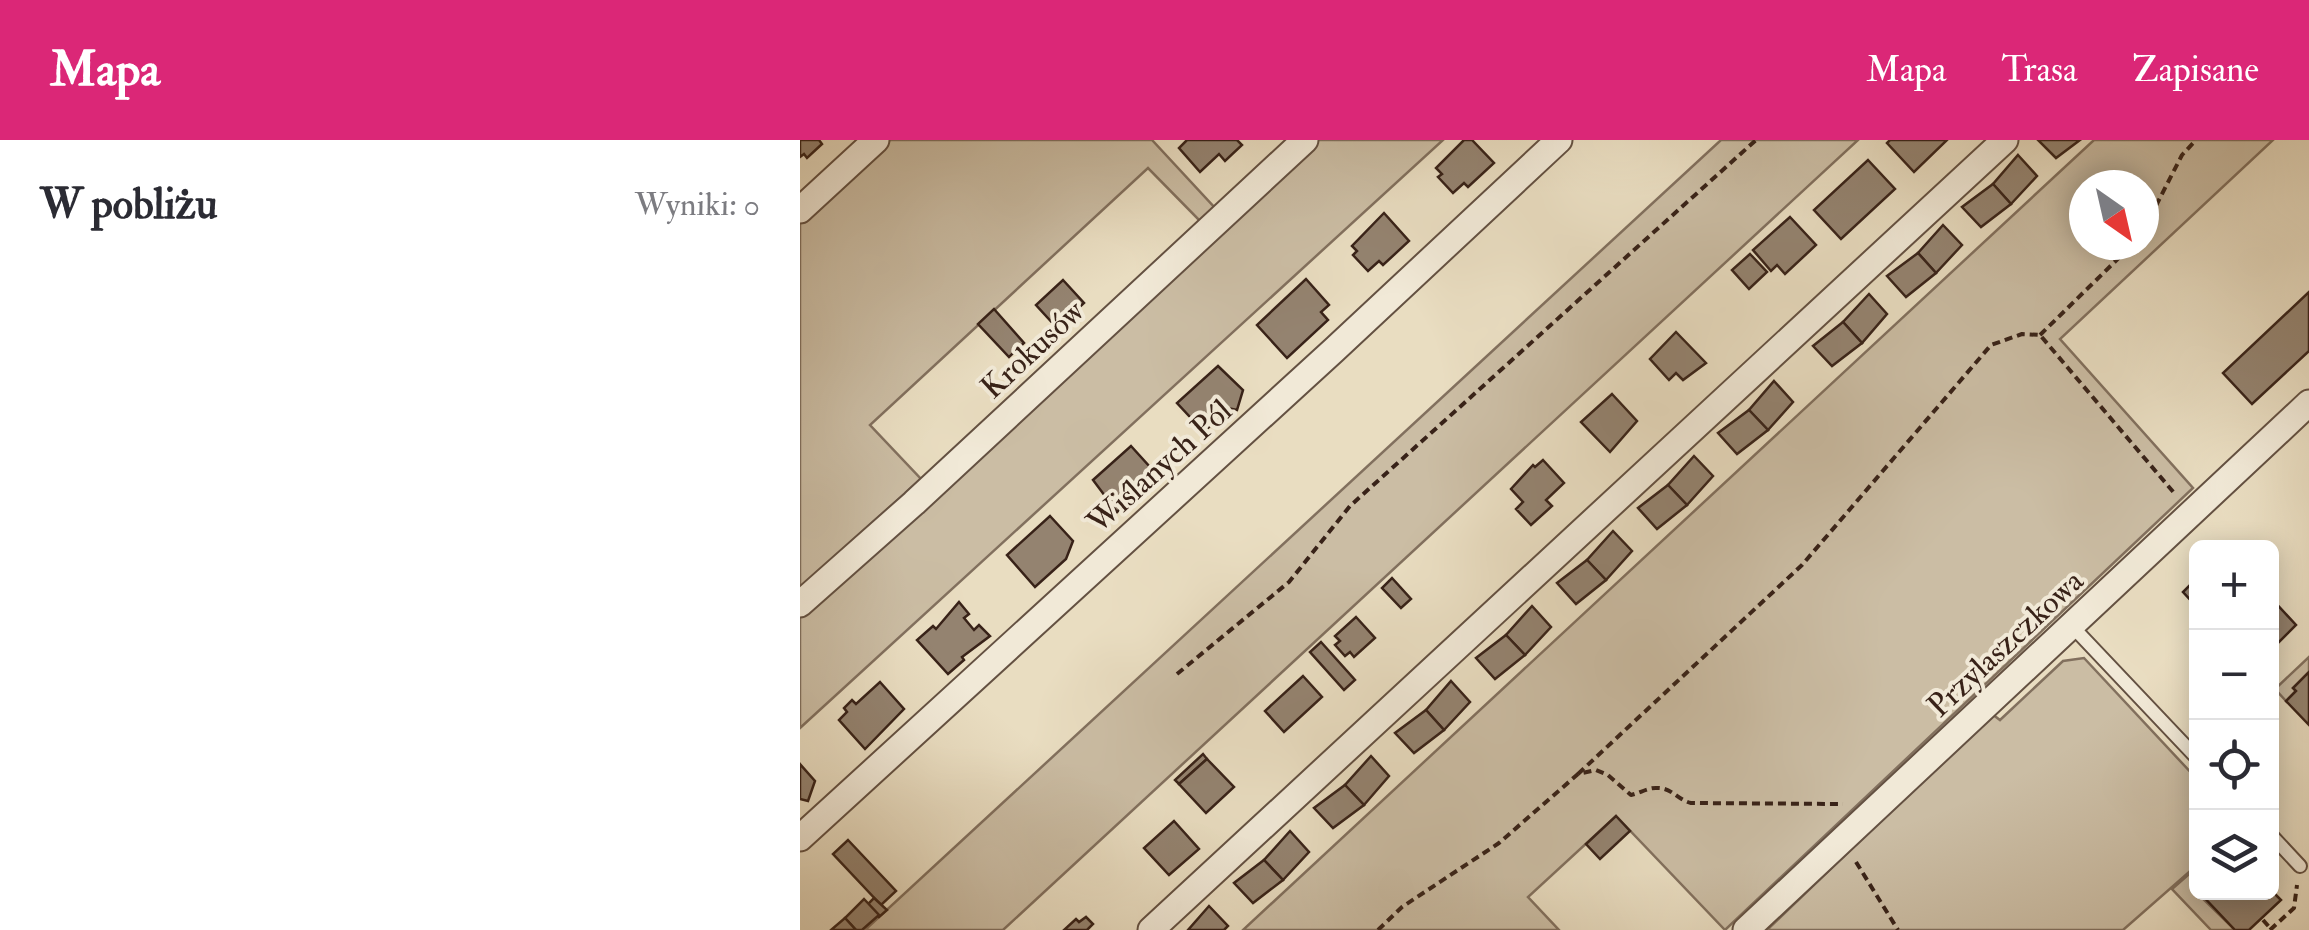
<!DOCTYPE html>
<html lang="pl">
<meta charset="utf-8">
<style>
body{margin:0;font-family:"IM FELL Double Pica",serif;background:#f2f2f3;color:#2b2b33}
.controls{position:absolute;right:30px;bottom:30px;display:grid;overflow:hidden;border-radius:15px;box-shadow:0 5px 25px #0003}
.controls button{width:90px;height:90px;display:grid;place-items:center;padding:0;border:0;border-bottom:2px solid #e1e1e2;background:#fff;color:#2b2b33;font:50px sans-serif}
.compass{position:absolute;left:1269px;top:30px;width:90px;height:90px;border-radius:50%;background:#fff;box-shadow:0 5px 25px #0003;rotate:146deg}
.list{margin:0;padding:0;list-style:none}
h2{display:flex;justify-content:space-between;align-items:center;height:130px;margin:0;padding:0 40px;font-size:42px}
h2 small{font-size:32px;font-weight:400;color:#7c7c81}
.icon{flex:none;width:55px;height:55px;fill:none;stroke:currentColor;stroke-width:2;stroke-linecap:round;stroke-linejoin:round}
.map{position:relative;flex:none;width:1509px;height:790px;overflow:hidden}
header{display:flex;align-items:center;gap:60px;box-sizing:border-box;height:140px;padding:0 50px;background:#db2777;color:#fff}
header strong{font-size:48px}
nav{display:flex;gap:55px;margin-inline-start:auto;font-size:35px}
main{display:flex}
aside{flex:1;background:#fff}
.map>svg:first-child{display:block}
</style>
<header>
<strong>Mapa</strong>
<nav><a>Mapa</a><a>Trasa</a><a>Zapisane</a></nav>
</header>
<main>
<aside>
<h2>W pobliżu<small>Wyniki: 0</small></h2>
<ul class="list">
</ul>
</aside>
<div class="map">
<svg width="1509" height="790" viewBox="0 0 1509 790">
<rect width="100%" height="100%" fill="#e9ddc1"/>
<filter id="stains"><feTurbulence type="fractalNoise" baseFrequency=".002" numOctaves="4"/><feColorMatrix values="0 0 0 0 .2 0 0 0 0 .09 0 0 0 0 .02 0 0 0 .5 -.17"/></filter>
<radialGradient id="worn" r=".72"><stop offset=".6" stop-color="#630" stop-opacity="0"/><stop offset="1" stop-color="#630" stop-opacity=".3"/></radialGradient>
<!-- green -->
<g fill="#cbbda4" stroke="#82705e" stroke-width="2.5" fill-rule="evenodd">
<path d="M90 0H352L415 68 400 81 348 28 70 285 121 339 0 448V82Z"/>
<path d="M517 0H643L0 588V472Z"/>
<path d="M921 0H1058L203 790H65Z"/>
<path d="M1294 0H1473L1260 199 1393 348 925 790 816 676 728 757 759 790H443ZM1284 45H1344V105H1284Z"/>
<path d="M1509 517V532L1493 548 1496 551 1486 561 1475 549Z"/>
<path d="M1284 518 1396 638V726L1323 790H967L1192 574 1200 580 1263 521Z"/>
<path d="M1396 728V752L1435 790H1411L1372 749Z"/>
</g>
<!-- building -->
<g fill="#948370" stroke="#382218" stroke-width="2.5">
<path d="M0 0H19L22 4 7 18 4 14 0 17Z"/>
<path d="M387 0H437L442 5 425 21 419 14 400 32 379 8Z"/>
<path d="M664 0H672L694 23 668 47 664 43 653 53 638 37 642 34 636 28Z"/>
<path d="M1090 0H1147L1114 32 1087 3Z"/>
<path d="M1238 0H1280L1256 18Z"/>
<path d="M1218 15 1237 36 1211 64 1193 44Z"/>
<path d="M1068 20 1095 49 1041 99 1014 70Z"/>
<path d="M1193 44 1211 64 1181 87 1162 67Z"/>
<path d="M584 73 609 101 583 125 579 121 568 131 553 115 557 111 552 106Z"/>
<path d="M990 77 1016 105 985 134 977 125 971 131 953 110Z"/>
<path d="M1143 85 1162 105 1136 133 1118 113Z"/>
<path d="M1118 113 1136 133 1106 157 1087 136Z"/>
<path d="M950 114 967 132 949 149 932 130Z"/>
<path d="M506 139 529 165 521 172 528 180 487 218 457 185Z"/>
<path d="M263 140 284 163 270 176 267 173 255 184 257 188 236 165Z"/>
<path d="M1509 152V211L1452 264 1423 233Z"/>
<path d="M1069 154 1087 174 1062 203 1043 182Z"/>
<path d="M194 169 224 203 209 217 178 184Z"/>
<path d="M1043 182 1062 203 1032 226 1013 206Z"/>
<path d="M876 192 906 223 883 240 876 233 869 240 850 219Z"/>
<path d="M418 226 443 250 437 270 428 268 404 292 377 263Z"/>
<path d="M974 241 993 262 968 290 949 270Z"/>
<path d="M812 254 837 281 810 312 781 282Z"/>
<path d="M949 270 968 290 937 314 918 293Z"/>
<path d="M331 306 359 337 343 351 341 348 317 372 293 340Z"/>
<path d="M894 316 913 336 887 365 868 345Z"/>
<path d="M743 320 764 343 746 360 752 366 731 385 716 369 723 362 711 349 733 325 735 327Z"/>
<path d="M868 345 887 365 857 389 838 368Z"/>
<path d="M250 376 273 401 266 419 235 447 207 415Z"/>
<path d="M813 391 832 411 806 440 787 420Z"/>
<path d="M787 420 806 440 776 464 757 443Z"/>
<path d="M592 438 611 459 601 468 582 448Z"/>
<path d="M1396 439V466L1383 452Z"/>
<path d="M1472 459 1496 485 1472 509Z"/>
<path d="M159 462 169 474 164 478 174 490 179 485 190 496 162 517 164 520 148 534 117 500 133 486 136 489Z"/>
<path d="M732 466 751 487 725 515 706 495Z"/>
<path d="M556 477 575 498 554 517 550 512 545 516 535 505 540 501 535 496Z"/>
<path d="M706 495 725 515 695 539 676 518Z"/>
<path d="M521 502 555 540 544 550 510 512Z"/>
<path d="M1509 532V585L1486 561 1496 551 1493 548Z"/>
<path d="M503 536 522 557 484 592 465 571Z"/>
<path d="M651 541 670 562 644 590 626 570Z"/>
<path d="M80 542 104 569 65 609 39 580 47 572 44 568 52 560 56 564Z"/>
<path d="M626 570 644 590 614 613 595 593Z"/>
<path d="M403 614 407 619 379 644 375 640Z"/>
<path d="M571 616 589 636 564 665 545 645Z"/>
<path d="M407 619 434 647 406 673 379 644Z"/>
<path d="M0 624 15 641 8 661 0 659Z"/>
<path d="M545 645 564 665 533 688 514 668Z"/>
<path d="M816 676 830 691 800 719 786 704Z"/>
<path d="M374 681 399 709 369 735 344 708Z"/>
<path d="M490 691 509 712 483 740 464 720Z"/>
<path d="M48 700 96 751 81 765 33 714Z"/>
<path d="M464 720 483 740 453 763 434 743Z"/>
<path d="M1472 751 1481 760 1449 790H1435L1399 752Z"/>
<path d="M74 758 87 770 79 777 68 764Z"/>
<path d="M64 759 79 775 62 790H56L45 778Z"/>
<path d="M409 766 428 786 424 790H388Z"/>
<path d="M286 777 293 784 287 790H264L276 779 279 782Z"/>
<path d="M45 778 56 790H31Z"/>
</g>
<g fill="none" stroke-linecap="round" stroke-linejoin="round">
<!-- service casing -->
<g stroke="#645142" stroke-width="16">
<g id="service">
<path d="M1271 485 1396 617"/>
<path d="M1472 696 1500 726"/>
</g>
</g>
<!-- minor casing -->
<g stroke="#645142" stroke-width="29">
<g id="minor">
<path d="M0 70 76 0"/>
<path d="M0 464 114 363 505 0"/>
<path d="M0 698 534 210 759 0"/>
<path d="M351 790 1205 0"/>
<path d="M946 790 1509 263"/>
</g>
</g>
<!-- path -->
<g stroke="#382218" stroke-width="4" stroke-dasharray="8 5" stroke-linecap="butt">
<path d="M1344 89 1382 15 1396 0"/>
<path d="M1240 195 1332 105"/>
<path d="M377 534 489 442 550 366 956 0"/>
<path d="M778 634 1002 425 1191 205 1222 194 1240 195 1375 354"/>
<path d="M1056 722 1098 790"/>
<path d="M1463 780 1471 789"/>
<path d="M578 790 602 767 699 703 778 634 796 630 808 635 831 655C840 653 849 647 858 648 872 648 878 660 891 663L1043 664"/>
<path d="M1470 790 1494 768 1497 745"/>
</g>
<!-- service -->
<use href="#service" stroke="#f1e9d7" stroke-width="12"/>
<!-- minor -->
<use href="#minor" stroke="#f1e9d7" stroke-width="25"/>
</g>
<g text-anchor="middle" stroke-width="8" stroke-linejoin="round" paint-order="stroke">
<!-- street labels -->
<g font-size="32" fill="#382218" stroke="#f1e9d7">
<text transform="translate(232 209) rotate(-43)" y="11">Krokusów</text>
<text transform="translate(359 326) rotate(-42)" y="11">Wiślanych Pól</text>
<text transform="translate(1205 503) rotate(-43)" y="11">Przylaszczkowa</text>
</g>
</g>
<rect width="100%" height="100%" filter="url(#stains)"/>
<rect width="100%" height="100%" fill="url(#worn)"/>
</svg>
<div class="controls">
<button>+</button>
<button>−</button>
<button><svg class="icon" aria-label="locate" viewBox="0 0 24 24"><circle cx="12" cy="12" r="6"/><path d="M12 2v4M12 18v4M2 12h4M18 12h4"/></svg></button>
<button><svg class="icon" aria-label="layers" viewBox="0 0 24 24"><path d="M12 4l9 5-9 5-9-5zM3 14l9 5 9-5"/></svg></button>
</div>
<svg class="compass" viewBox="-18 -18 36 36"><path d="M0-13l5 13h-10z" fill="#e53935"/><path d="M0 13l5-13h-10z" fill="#7c7c81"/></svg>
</div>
</main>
